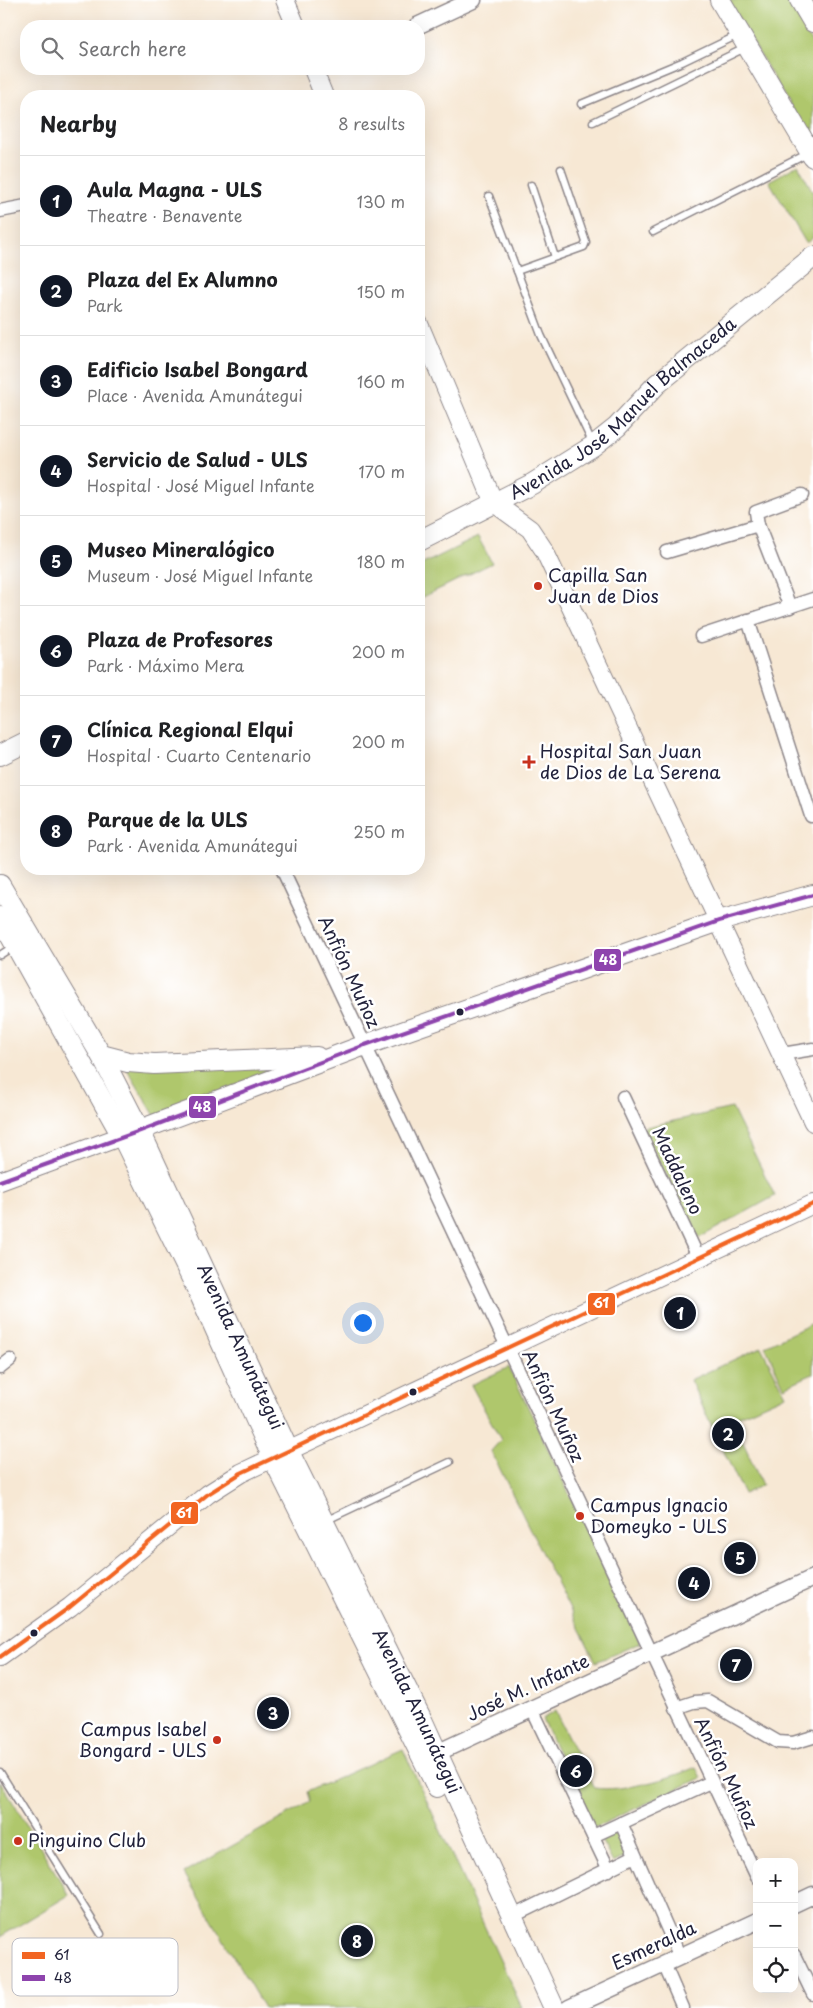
<!DOCTYPE html>
<meta charset="utf-8">
<style>
body{margin:0;font-family:"Playpen Sans",sans-serif;background:#f6f6f6;color:#202124}
.controls{position:absolute;right:15px;bottom:15px;display:grid;overflow:hidden;border-radius:10px;box-shadow:0 5px 20px #0002}
.controls button{width:45px;height:45px;display:grid;place-items:center;padding:0;border:0;border-bottom:1px solid #e0e0e0;background:#fff;color:#202124;font:25px sans-serif}
.you{position:absolute;left:362px;top:1322px;width:18px;height:18px;margin:-12px;border:4px solid #fff;border-radius:50%;background:#1a73e8;box-shadow:0 0 0 8px #1a73e833}
.badge{display:grid;place-items:center;width:32px;height:32px;border-radius:50%;background:#111827;color:#fff;font-size:16px;font-weight:700}
.pin{position:absolute;translate:-50% -50%;border:2px solid #fff;box-shadow:0 1px 5px #0006}
.list{margin:0;padding:0;list-style:none}
h2{display:flex;justify-content:space-between;align-items:center;height:65px;margin:0;padding:0 20px;font-size:21px}
h2 small{font-size:16px;font-weight:400;color:#757577}
.list li{display:grid;grid-template-columns:32px 1fr auto;gap:15px;align-items:center;box-sizing:border-box;height:90px;padding:0 20px;border-top:1px solid #e0e0e0}
.list b{display:block;font-size:19px;white-space:nowrap}
.list p{margin:0;font-size:16px;white-space:nowrap;color:#757577}
.list em{font-size:16px;font-style:normal;color:#757577}
.icon{flex:none;width:28px;height:28px;fill:none;stroke:currentColor;stroke-width:2;stroke-linecap:round;stroke-linejoin:round}
.map{position:relative;flex:none;width:813px;height:2008px;overflow:hidden}
.search{position:absolute;background:#fff;box-shadow:0 5px 20px #0002;left:20px;top:20px;width:405px;height:55px;display:flex;align-items:center;gap:12px;box-sizing:border-box;padding:0 18px;border-radius:20px;color:#757577;font-size:19px}
.panel{position:absolute;background:#fff;box-shadow:0 5px 20px #0002;left:20px;top:90px;width:405px;height:785px;border-radius:20px}
.map>svg:first-child{display:block}
</style>
<div class="map">
<svg width="813" height="2008" viewBox="0 0 813 2008">
<rect width="100%" height="100%" fill="#fff"/>
<filter id="ink" filterUnits="userSpaceOnUse"><feTurbulence type="fractalNoise" baseFrequency=".02" numOctaves="2"/><feDisplacementMap in="SourceGraphic" scale="10" xChannelSelector="R" yChannelSelector="G"/><feConvolveMatrix kernelMatrix="1 2 1 2 8 2 1 2 1" color-interpolation-filters="sRGB"/></filter>
<filter id="wash" filterUnits="userSpaceOnUse"><feTurbulence type="fractalNoise" baseFrequency=".0096" numOctaves="4" result="noise"/><feDisplacementMap in="SourceGraphic" scale="20" xChannelSelector="R" yChannelSelector="G"/><feGaussianBlur stdDeviation="1.12" result="paint"/><feColorMatrix in="noise" values="0 0 0 0 0 0 0 0 0 0 0 0 0 0 0 0 0 1.4 0 .05"/><feComposite in="paint" operator="in"/></filter>
<g filter="url(#wash)">
<rect width="100%" height="100%" fill="#f7e8d4"/>
<!-- green -->
<g fill="#afc76c" stroke="#687454">
<path d="M728 0H787L813 44V145Z"/>
<path d="M798 165 813 192V238L806 243 769 181Z"/>
<path d="M478 537 492 563 419 599V566Z"/>
<path d="M118 1054 307 1061 155 1116Z"/>
<path d="M732 1108 775 1196 699 1238 642 1128Z"/>
<path d="M813 1323V1374L784 1387 765 1346Z"/>
<path d="M761 1347 786 1395 733 1419 762 1485 744 1494 690 1380Z"/>
<path d="M509 1367 640 1643 596 1662 491 1451 501 1440 471 1385Z"/>
<path d="M555 1711 594 1788C622 1792 669 1779 696 1767L701 1778 594 1828 542 1719Z"/>
<path d="M403 1749 522 2008H264L184 1873 310 1802 307 1792Z"/>
<path d="M0 1781 69 1895 0 1937Z"/>
<path d="M615 1833 621 1836 628 1848 627 1856 613 1863 601 1840Z"/>
</g>
</g>
<g filter="url(#ink)">
<g fill="none" stroke-linecap="round" stroke-linejoin="round">
<!-- service casing -->
<g stroke="#8c8588" stroke-width="9">
<g id="service">
<path d="M581 104 682 62 738 35"/>
<path d="M593 122 745 48"/>
<path d="M531 185 555 257"/>
<path d="M489 196 541 335 593 444"/>
<path d="M653 232 807 154"/>
<path d="M517 271 584 247 586 242 561 169"/>
<path d="M0 955 14 946"/>
<path d="M325 1521 450 1462"/>
<path d="M0 1772 101 1934"/>
</g>
</g>
<!-- minor casing -->
<g stroke="#8c8588" stroke-width="15">
<g id="minor">
<path d="M0 211 26 206"/>
<path d="M667 552 758 525"/>
<path d="M790 607 758 525 756 512 802 495"/>
<path d="M748 620 811 816"/>
<path d="M701 636 813 599"/>
<path d="M282 869 757 1877"/>
<path d="M782 1054 813 1049"/>
<path d="M623 1097 699 1259"/>
<path d="M0 1368 10 1360"/>
<path d="M676 1708 694 1702 708 1701 778 1742 793 1743 813 1737"/>
<path d="M532 1709 609 1870"/>
<path d="M621 1823 680 1957"/>
<path d="M593 1836 711 1782"/>
<path d="M511 1917 635 1856"/>
<path d="M794 1955 813 1994"/>
<path d="M664 1964 683 2008"/>
</g>
</g>
<!-- tertiary casing -->
<g stroke="#8c8588" stroke-width="19">
<g id="tertiary">
<path d="M417 26 473 0"/>
<path d="M426 1758 813 1578"/>
<path d="M794 1904 813 1895"/>
<path d="M569 2008 757 1921"/>
</g>
</g>
<!-- secondary casing -->
<g stroke="#8c8588" stroke-width="20">
<g id="secondary">
<path d="M285 0 296 26"/>
<path d="M313 69 324 96"/>
<path d="M419 324 494 503 530 529 544 550 813 1122"/>
<path d="M0 1181 122 1136"/>
<path d="M0 1657 70 1607 208 1494 241 1473 813 1204"/>
</g>
</g>
<!-- primary casing -->
<g stroke="#8c8588" stroke-width="22">
<g id="primary">
<path d="M720 0 813 157"/>
<path d="M800 0 813 22"/>
<path id="s1" d="M419 541 532 484 593 446 617 427 657 384 813 257"/>
<path d="M0 755 26 742"/>
<path id="s2" d="M0 885 101 1055 140 1131 289 1452 423 1722 554 2008"/>
<path d="M0 917 122 1136 200 1295 273 1458 437 1787"/>
<path d="M101 1055 128 1062 154 1064 317 1057"/>
<path d="M129 1134 365 1045 719 921 813 895"/>
</g>
</g>
<!-- service -->
<use href="#service" stroke="#fff" stroke-width="6"/>
<!-- minor -->
<use href="#minor" stroke="#fff" stroke-width="12"/>
<!-- tertiary -->
<use href="#tertiary" stroke="#fff" stroke-width="16"/>
<!-- secondary -->
<use href="#secondary" stroke="#fff" stroke-width="18"/>
<!-- primary -->
<use href="#primary" stroke="#fff" stroke-width="20"/>
<!-- bus-1 casing -->
<g stroke="#fff" stroke-width="8">
<path id="bus-1" d="M0 1657 70 1607 208 1494 241 1473 813 1204"/>
</g>
<!-- bus-2 casing -->
<g stroke="#fff" stroke-width="8">
<path id="bus-2" d="M0 1181 140 1131 365 1045 719 921 813 895"/>
</g>
<!-- bus-1 -->
<use href="#bus-1" stroke="#f26522" stroke-width="4"/>
<!-- bus-2 -->
<use href="#bus-2" stroke="#8e44ad" stroke-width="4"/>
</g>
</g>
<!-- markers -->
<g fill="#c8321e" stroke="#fff" stroke-width="2">
<circle cx="538" cy="586" r="5"/>
<path d="M526.5 754.5h5v5h5v5h-5v5h-5v-5h-5v-5h5z"/>
<circle cx="580" cy="1516" r="5"/>
<circle cx="217" cy="1740" r="5"/>
<circle cx="18" cy="1841" r="5"/>
</g>
<g fill="#22223b" stroke="#fff" stroke-width="2">
<circle cx="460" cy="1012" r="4.5"/>
<circle cx="413" cy="1392" r="4.5"/>
<circle cx="34" cy="1633" r="4.5"/>
</g>
<g text-anchor="middle" stroke-width="5" stroke-linejoin="round" paint-order="stroke">
<!-- street labels -->
<g font-size="18" fill="#22223b" stroke="#fff">
<text dy="6" stroke="none"><textPath href="#s1" startOffset="245">Avenida José Manuel Balmaceda</textPath></text>
<text transform="translate(349 972) rotate(65)" y="6">Anfión Muñoz</text>
<text transform="translate(677 1171) rotate(65)" y="6">Maddaleno</text>
<text dy="6" stroke="none"><textPath href="#s2" startOffset="521">Avenida Amunátegui</textPath></text>
<text transform="translate(553 1406) rotate(65)" y="6">Anfión Muñoz</text>
<text transform="translate(528 1688) rotate(-25)" y="6">José M. Infante</text>
<text dy="6" stroke="none"><textPath href="#s2" startOffset="926">Avenida Amunátegui</textPath></text>
<text transform="translate(726 1773) rotate(64)" y="6">Anfión Muñoz</text>
<text transform="translate(654 1946) rotate(-25)" y="6">Esmeralda</text>
</g>
<!-- poi labels -->
<g font-size="18" fill="#22223b" stroke="#fff" text-anchor="start">
<text x="548" y="582">Capilla San<tspan x="548" dy="21">Juan de Dios</tspan></text>
<text x="540" y="758">Hospital San Juan<tspan x="540" dy="21">de Dios de La Serena</tspan></text>
<text x="590" y="1512">Campus Ignacio<tspan x="590" dy="21">Domeyko - ULS</tspan></text>
<text x="207" y="1736" text-anchor="end">Campus Isabel<tspan x="207" dy="21">Bongard - ULS</tspan></text>
<text x="28" y="1847">Pinguino Club</text>
</g>
</g>
<!-- legend -->
<rect x="12" y="1938" width="166" height="58" rx="8" fill="#fff" stroke="#bdbdc4" stroke-width="1"/>
<rect x="22" y="1952" width="23" height="7" fill="#f26522"/>
<rect x="22" y="1975" width="23" height="6" fill="#8e44ad"/>
<g font-size="14" fill="#22223b">
<text x="54" y="1960">61</text>
<text x="54" y="1983">48</text>
</g>
<g stroke="#fff" stroke-width="2">
<rect x="593" y="948" width="29" height="24" rx="5" fill="#8e44ad"/>
<rect x="188" y="1095" width="29" height="24" rx="5" fill="#8e44ad"/>
<rect x="587" y="1292" width="29" height="24" rx="5" fill="#f26522"/>
<rect x="170" y="1501" width="29" height="24" rx="5" fill="#f26522"/>
</g>
<g font-size="14" text-anchor="middle" font-weight="bold" fill="#fff">
<text x="608" y="965">48</text>
<text x="202" y="1112">48</text>
<text x="601" y="1308">61</text>
<text x="184" y="1518">61</text>
</g>
</svg>
<div class="controls">
<button>+</button>
<button>−</button>
<button><svg class="icon" aria-label="locate" viewBox="0 0 24 24"><circle cx="12" cy="12" r="6"/><path d="M12 2v4M12 18v4M2 12h4M18 12h4"/></svg></button>
</div>
<div class="you"></div>
<div class="pin badge" style="left:680px;top:1313px">1</div>
<div class="pin badge" style="left:728px;top:1434px">2</div>
<div class="pin badge" style="left:273px;top:1713px">3</div>
<div class="pin badge" style="left:694px;top:1583px">4</div>
<div class="pin badge" style="left:740px;top:1558px">5</div>
<div class="pin badge" style="left:576px;top:1771px">6</div>
<div class="pin badge" style="left:736px;top:1665px">7</div>
<div class="pin badge" style="left:357px;top:1941px">8</div>
<div class="search"><svg class="icon" aria-label="search" viewBox="0 0 24 24"><circle cx="10" cy="10" r="6"/><path d="M15 15l6 6"/></svg>Search here</div>
<section class="panel">
<h2>Nearby<small>8 results</small></h2>
<ul class="list">
<li><span class="badge">1</span><div><b>Aula Magna - ULS</b><p>Theatre · Benavente</p></div><em>130 m</em></li>
<li><span class="badge">2</span><div><b>Plaza del Ex Alumno</b><p>Park</p></div><em>150 m</em></li>
<li><span class="badge">3</span><div><b>Edificio Isabel Bongard</b><p>Place · Avenida Amunátegui</p></div><em>160 m</em></li>
<li><span class="badge">4</span><div><b>Servicio de Salud - ULS</b><p>Hospital · José Miguel Infante</p></div><em>170 m</em></li>
<li><span class="badge">5</span><div><b>Museo Mineralógico</b><p>Museum · José Miguel Infante</p></div><em>180 m</em></li>
<li><span class="badge">6</span><div><b>Plaza de Profesores</b><p>Park · Máximo Mera</p></div><em>200 m</em></li>
<li><span class="badge">7</span><div><b>Clínica Regional Elqui</b><p>Hospital · Cuarto Centenario</p></div><em>200 m</em></li>
<li><span class="badge">8</span><div><b>Parque de la ULS</b><p>Park · Avenida Amunátegui</p></div><em>250 m</em></li>
</ul>
</section>
</div>
